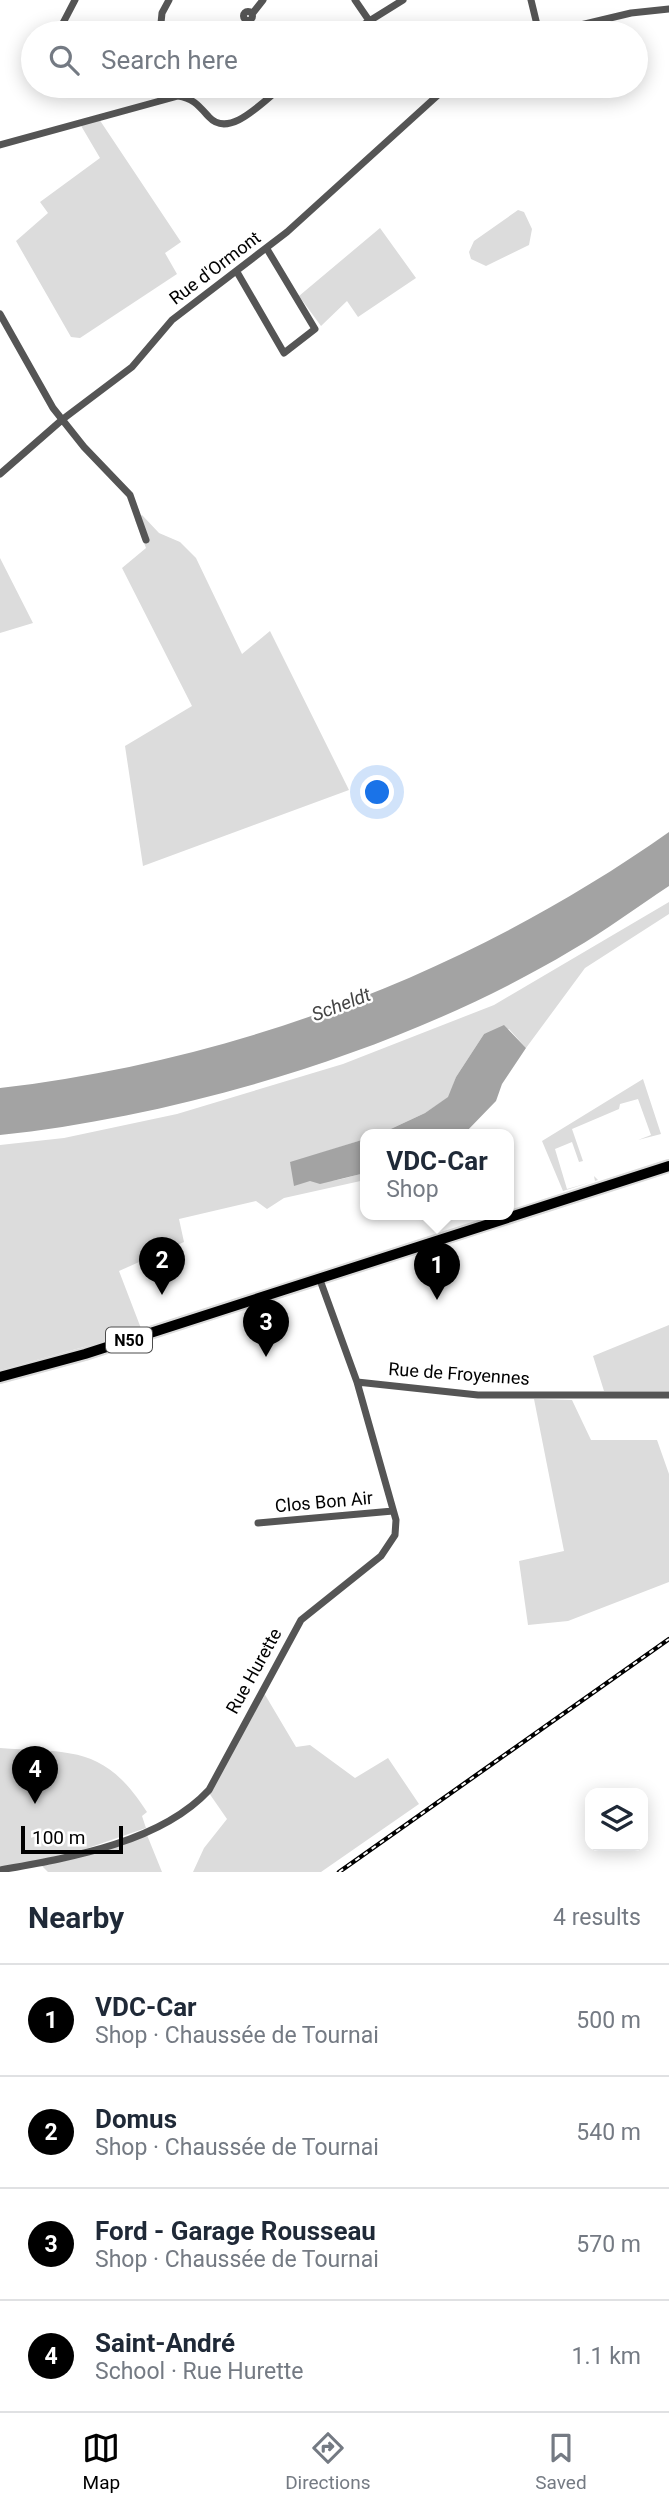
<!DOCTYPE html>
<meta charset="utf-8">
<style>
:root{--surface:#fff;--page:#f6f6f7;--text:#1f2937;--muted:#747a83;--line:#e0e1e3;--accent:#000}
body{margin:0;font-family:Roboto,sans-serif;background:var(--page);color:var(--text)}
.controls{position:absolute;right:21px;bottom:21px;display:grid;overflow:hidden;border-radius:14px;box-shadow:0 4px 18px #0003}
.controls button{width:63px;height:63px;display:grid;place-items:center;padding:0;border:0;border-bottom:2px solid var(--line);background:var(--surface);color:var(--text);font:35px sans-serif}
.scale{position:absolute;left:21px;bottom:18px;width:102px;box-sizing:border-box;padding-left:7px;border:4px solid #000;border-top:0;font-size:19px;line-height:24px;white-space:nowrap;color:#000;-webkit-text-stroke:5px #fff;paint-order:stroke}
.you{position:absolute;left:378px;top:793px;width:24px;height:24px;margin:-18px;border:5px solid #fff;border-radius:50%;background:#1a73e8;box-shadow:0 0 0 10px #1a73e833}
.badge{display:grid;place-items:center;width:46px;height:46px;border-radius:50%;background:var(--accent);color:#fff;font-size:23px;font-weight:700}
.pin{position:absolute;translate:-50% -58px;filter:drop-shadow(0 2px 4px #0008)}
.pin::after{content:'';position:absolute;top:37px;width:24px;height:21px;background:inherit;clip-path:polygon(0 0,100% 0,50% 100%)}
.popup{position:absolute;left:360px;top:1129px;width:154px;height:91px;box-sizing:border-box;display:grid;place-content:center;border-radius:14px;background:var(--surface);filter:drop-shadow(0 2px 5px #0005);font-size:23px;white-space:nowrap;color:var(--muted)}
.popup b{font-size:26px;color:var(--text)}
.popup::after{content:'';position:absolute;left:50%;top:100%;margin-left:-14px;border:14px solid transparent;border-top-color:var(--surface)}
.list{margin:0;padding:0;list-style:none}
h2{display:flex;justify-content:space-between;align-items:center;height:91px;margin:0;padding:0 28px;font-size:30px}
h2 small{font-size:23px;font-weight:400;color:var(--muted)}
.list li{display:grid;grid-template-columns:46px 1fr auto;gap:21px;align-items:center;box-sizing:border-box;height:112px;padding:0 28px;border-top:2px solid var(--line)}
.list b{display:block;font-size:26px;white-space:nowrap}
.list p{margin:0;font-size:23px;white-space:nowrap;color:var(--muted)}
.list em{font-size:23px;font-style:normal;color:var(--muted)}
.icon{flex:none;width:38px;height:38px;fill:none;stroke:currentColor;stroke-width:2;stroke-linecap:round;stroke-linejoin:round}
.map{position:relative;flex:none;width:669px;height:1872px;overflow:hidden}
.search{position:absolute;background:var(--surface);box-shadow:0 4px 18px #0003;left:21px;right:21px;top:21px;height:77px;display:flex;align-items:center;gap:18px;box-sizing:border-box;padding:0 24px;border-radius:38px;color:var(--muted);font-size:26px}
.sheet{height:539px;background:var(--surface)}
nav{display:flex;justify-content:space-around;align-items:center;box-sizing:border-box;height:98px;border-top:2px solid var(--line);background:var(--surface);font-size:19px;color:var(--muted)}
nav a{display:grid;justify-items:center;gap:4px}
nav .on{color:var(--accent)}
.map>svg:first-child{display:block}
.green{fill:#dcdcdc}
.water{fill:#a3a3a3}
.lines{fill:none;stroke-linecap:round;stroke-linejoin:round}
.primary-casing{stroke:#dbdbdb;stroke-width:14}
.street{stroke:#555;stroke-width:7}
.primary{stroke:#000;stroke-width:10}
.rail-casing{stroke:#000;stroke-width:4.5}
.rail{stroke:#fff;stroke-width:2;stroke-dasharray:5;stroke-linecap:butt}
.labels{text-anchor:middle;stroke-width:5;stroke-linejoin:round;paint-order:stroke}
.shield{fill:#fff;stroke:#4c4c4c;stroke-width:2}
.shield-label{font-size:16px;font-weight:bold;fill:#000}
.street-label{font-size:18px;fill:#000;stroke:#fff}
.water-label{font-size:19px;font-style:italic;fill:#444;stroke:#fff}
</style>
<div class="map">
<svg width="669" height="1872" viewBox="0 0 669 1872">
<rect width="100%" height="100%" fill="#fff"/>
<path class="green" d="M 99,119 L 181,242 L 165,253 L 177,274 L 80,338 L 71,337 L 16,241 L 48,213 L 40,202 L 100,158 L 80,124 Z
M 518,210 L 524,212 L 532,229 L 529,245 L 486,266 L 471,259 L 469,252 L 474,241 Z
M 380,228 L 416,278 L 358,317 L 347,301 L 321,326 L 299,296 Z
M 142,515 L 159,533 L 180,542 L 196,558 L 242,654 L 270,631 L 349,790 L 143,866 L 125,746 L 192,706 L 122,568 L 146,548 L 135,520 Z
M 0,558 L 33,623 L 0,633 Z
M 669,902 L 669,914 L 585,968 L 526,1048 L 509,1029 L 484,1034 L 456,1077 L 449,1097 L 425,1113 L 380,1134 L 365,1134 L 365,1139 L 290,1163 C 320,1189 328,1182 365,1173 L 365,1180 L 284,1198 L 267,1209 L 256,1201 L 179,1219 L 184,1242 L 119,1271 L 142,1331 L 0,1370 L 0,1145 L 64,1138 L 177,1114 L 343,1064 L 494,1005 Z
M 643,1079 L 661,1134 L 638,1140 L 651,1135 L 638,1099 L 620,1104 L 619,1109 L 572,1129 L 583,1161 L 579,1162 L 572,1142 L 555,1149 L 567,1189 L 595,1181 L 594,1176 L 598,1180 L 563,1191 L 542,1141 Z
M 669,1325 L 669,1391 L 604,1391 L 593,1356 Z
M 534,1399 L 572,1400 L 591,1440 L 657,1440 L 669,1474 L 669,1582 L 568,1621 L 528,1625 L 519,1561 L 564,1551 Z
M 264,1693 L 296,1747 L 310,1745 L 355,1778 L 388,1758 L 419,1804 L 321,1872 L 193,1872 L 204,1848 L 227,1819 L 209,1793 Z
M 0,1748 C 72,1753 104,1745 147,1812 L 142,1816 L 146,1828 L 65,1856 L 0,1868 Z
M 147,1835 L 162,1872 L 48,1872 L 42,1866 L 91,1854 Z"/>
<path class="water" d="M 669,832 L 669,886 C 637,907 605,931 572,950 C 409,1048 188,1115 0,1135 L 0,1088 C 240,1060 472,971 669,832 Z
M 504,1025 L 526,1048 L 502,1084 L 496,1101 L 464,1134 L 380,1134 L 425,1113 L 448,1097 L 456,1077 L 484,1034 Z
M 365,1139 L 365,1173 L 320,1184 L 310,1181 L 294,1186 L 290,1162 Z"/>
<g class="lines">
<g class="primary-casing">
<path id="primary" d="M 0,1377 L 85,1354 L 669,1166"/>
</g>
<path class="street" d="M 355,0 L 368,19
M 531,0 L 539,33
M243.5 16a4.5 4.5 0 1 1 9 0a4.5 4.5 0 1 1-9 0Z
M 252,14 L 263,0
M 63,23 L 63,31 L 67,33
M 52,33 L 63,23 L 75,0
M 160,33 L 162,13 L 169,0
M 350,33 L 403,0
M 547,33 L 631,13 L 669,9
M 167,86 L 169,97
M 0,145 L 178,96 C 193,98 199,106 209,117 C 230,140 265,99 283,86
M 237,272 L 284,353 L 315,329 L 267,249
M 0,314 L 53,408 L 84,447 L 130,495 L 146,540
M 0,474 L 63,419 L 132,367 L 172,320 L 287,232 L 448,86
M 320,1280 L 357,1382 L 478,1395 L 669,1395
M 258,1523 L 393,1511
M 0,1870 C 68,1858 160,1843 209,1790 L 301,1620 L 381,1556 L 395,1535 L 396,1520 L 357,1382"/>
<use href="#primary" class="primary"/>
<g class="rail-casing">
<path id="rail" d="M 339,1872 L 669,1639"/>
</g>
<use href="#rail" class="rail"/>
</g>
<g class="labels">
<rect class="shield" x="106" y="1327.5" width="46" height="25" rx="5"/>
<g class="shield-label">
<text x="129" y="1346">N50</text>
</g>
<g class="street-label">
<text transform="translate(215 268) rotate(-37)" y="6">Rue d'Ormont</text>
<text transform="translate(459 1374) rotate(4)" y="6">Rue de Froyennes</text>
<text transform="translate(324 1502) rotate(-5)" y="6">Clos Bon Air</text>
<text transform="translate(254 1671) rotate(-61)" y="6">Rue Hurette</text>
</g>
<g class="water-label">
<text transform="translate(341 1004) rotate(-21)" y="7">Scheldt</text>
</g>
</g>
</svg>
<div class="controls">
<button><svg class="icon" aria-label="layers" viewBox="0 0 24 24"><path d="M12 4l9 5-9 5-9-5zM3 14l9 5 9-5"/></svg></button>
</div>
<div class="scale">100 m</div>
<div class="you"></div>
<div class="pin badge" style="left:437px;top:1300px">1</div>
<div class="popup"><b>VDC-Car</b>Shop</div>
<div class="pin badge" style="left:162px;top:1295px">2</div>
<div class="pin badge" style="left:266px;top:1357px">3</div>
<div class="pin badge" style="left:35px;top:1804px">4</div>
<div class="search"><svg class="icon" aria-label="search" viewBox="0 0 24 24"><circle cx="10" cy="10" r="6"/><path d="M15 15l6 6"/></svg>Search here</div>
</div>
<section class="sheet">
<h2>Nearby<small>4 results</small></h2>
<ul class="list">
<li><span class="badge">1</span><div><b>VDC-Car</b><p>Shop · Chaussée de Tournai</p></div><em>500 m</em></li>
<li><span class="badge">2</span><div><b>Domus</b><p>Shop · Chaussée de Tournai</p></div><em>540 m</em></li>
<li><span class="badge">3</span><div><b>Ford - Garage Rousseau</b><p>Shop · Chaussée de Tournai</p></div><em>570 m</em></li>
<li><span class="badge">4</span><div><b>Saint-André</b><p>School · Rue Hurette</p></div><em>1.1 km</em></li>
</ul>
</section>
<nav>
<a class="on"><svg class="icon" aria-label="map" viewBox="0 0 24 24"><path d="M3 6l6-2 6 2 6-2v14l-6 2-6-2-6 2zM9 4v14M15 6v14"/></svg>Map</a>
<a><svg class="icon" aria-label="directions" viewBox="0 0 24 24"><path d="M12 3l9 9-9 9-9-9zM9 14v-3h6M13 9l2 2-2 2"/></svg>Directions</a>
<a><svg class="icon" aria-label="saved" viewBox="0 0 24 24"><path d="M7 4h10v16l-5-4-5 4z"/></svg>Saved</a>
</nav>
